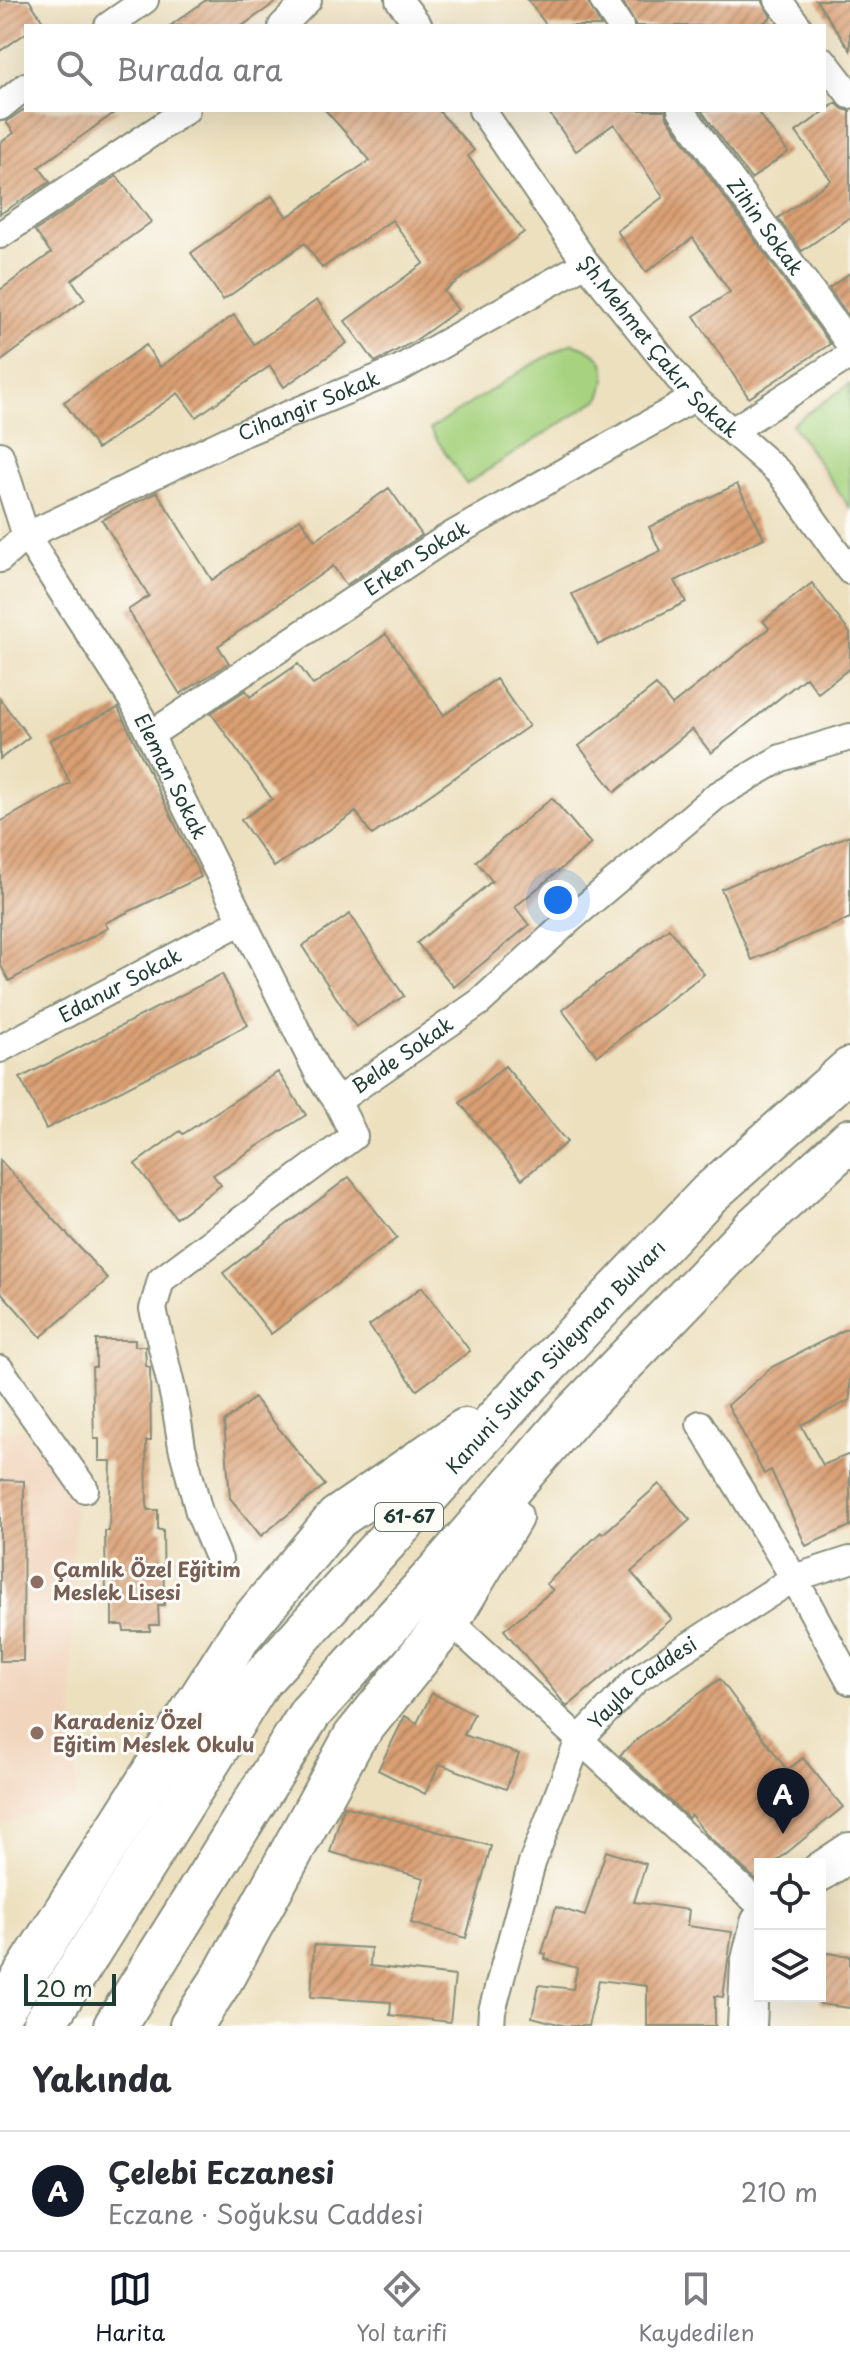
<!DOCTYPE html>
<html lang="tr">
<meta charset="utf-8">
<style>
:root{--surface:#fff;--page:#f2f2f3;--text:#2b2b33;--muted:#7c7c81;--line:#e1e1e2;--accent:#111827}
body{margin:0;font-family:"Playpen Sans",sans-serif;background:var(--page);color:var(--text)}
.controls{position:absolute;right:24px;bottom:24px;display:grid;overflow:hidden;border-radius:0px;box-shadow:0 8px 32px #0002}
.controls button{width:72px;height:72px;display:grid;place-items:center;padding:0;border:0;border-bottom:2px solid var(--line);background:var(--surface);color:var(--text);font:40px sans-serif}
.scale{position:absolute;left:24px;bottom:20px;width:92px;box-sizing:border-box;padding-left:8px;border:4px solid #1f3d34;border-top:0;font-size:22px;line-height:28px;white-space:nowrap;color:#1f3d34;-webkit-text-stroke:6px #fdfcf7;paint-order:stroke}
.you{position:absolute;left:558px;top:900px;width:28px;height:28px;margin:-20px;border:6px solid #fff;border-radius:50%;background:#1a73e8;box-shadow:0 0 0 12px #1a73e833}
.badge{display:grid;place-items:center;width:52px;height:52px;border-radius:50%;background:var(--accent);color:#fff;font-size:26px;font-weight:700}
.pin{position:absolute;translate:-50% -66px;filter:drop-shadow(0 2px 4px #0008)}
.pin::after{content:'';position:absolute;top:42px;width:28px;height:24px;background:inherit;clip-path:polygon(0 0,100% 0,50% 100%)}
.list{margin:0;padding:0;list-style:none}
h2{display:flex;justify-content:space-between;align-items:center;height:104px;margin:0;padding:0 32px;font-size:34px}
h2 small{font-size:26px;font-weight:400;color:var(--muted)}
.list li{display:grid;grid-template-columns:52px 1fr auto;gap:24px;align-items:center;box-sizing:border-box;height:120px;padding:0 32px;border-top:2px solid var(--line)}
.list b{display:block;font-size:30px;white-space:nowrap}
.list p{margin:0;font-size:26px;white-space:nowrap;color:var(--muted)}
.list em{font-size:26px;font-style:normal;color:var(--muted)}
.icon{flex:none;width:44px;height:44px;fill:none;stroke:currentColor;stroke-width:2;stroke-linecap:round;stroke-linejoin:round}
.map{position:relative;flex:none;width:850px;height:2026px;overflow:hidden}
.search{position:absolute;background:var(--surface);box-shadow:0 8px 32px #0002;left:24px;right:24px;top:24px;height:88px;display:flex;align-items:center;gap:20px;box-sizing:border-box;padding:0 28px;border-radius:0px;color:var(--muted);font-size:30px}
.sheet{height:224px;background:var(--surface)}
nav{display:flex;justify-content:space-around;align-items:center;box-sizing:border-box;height:112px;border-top:2px solid var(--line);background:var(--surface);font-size:22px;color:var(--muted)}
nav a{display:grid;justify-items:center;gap:4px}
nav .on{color:var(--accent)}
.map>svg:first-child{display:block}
.built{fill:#f1d5bd}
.green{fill:#a7d380;stroke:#63885a;stroke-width:2}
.building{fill:url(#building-hatch)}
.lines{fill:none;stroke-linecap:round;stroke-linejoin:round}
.street-casing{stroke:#868e7a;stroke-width:30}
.secondary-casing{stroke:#868e7a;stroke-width:42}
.primary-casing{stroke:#868e7a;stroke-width:46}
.street{stroke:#fff;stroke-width:26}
.secondary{stroke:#fff;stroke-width:38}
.primary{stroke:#fff;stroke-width:42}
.education-dot{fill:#8d6e63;stroke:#fdfcf7;stroke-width:3}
.labels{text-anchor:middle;stroke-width:6;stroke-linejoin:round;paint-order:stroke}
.shield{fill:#fdfcf7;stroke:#62766e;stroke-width:2}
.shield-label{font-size:18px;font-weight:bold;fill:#1f3d34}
.street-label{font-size:20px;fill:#1f3d34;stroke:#fdfcf7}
.education-label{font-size:20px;font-weight:bold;fill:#785e54;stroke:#fdfcf7;text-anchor:start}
</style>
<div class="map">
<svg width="850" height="2026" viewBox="0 0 850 2026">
<defs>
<pattern id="building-hatch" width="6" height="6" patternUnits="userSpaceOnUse" patternTransform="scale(2)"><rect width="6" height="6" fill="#da9f73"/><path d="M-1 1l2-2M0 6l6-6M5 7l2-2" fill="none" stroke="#b0835f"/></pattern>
</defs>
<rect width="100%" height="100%" fill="#fdfcf7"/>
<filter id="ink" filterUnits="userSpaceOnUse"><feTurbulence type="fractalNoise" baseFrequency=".0125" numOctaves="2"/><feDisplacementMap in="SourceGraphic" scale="16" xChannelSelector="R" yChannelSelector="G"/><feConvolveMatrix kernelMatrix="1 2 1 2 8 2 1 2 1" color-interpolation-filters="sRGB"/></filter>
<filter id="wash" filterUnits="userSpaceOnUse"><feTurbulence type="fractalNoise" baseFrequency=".006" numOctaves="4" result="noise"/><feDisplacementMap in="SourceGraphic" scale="32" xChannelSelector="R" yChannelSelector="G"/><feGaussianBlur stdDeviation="1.8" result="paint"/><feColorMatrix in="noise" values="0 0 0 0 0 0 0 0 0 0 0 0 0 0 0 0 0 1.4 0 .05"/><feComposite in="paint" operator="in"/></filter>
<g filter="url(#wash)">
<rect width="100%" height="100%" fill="#ede0bf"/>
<path class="built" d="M 850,381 L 850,519 L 786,423 Z
M 26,1429 L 75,1508 L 72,1657 L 76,1798 L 0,1825 L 0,1432 Z"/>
<path class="green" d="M 572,343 C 605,353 612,366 600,398 L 466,484 L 430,429 L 529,366 Z
M 850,384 L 850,508 L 792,424 Z"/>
<g id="blocks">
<path class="building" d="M 0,0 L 29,0 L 43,21 L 36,26 L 26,26 L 26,33 L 0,51 Z
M 206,0 L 279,0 L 242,26 L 170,26 Z
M 528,0 L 587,0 L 601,26 L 547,26 Z
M 622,0 L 762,0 L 771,17 L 759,26 L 636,26 Z
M 816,0 L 850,0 L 850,50 Z
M 836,103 L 843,109 L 850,111 L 850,217 L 802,251 L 778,218 L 831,180 L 796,132 Z
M 23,110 L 118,110 L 39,167 L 50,182 L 0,214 L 0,143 L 14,133 L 6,122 Z
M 325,110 L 438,110 L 474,150 L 468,156 L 524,232 L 444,291 L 458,310 L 413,342 L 375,362 L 345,321 L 424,263 L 392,220 L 322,268 L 305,243 L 223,300 L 191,253 L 272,196 L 287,217 L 370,160 Z
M 547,110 L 665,110 L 668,119 L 830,344 L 749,398 L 694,316 L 730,292 L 693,238 L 646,272 L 617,231 L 663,197 L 614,124 L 576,151 Z
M 701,110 L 756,110 L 788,152 L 751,179 Z
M 117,176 L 151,222 L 72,280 L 85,299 L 0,362 L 0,290 L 51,253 L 35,231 Z
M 850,273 L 850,318 L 829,288 Z
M 317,300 L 347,343 L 284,387 L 270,366 L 196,417 L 178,393 L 97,449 L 64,402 L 146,345 L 160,367 L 234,315 L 254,344 Z
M 737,484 L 764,538 L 675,581 L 686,602 L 598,645 L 572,594 L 660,551 L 649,527 Z
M 389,488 L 422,535 L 346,585 L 333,566 L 218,646 L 229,663 L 180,694 L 128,610 L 149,596 L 102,520 L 157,492 L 212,580 L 300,519 L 315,540 Z
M 812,583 L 850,633 L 850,668 L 818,693 L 806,677 L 711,753 L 692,729 L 615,792 L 579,746 L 656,685 L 672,705 L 769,628 L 763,621 Z
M 386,634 L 444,715 L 496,679 L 529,726 L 372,835 L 356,812 L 274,867 L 241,820 L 272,799 L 211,713 L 246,690 L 250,697 L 298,664 L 313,685 Z
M 0,699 L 29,737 L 0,759 Z
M 118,708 L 201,877 L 105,923 L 108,928 L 9,981 L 0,964 L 0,822 L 70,783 L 50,740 Z
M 552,798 L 591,844 L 515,907 L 529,925 L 454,987 L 417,943 L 492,881 L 476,861 Z
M 850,835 L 850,918 L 752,960 L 721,889 Z
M 350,914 L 404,996 L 356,1027 L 302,946 Z
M 669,928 L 704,974 L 597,1056 L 562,1010 Z
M 222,974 L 248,1025 L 46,1129 L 20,1078 Z
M 505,1066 L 567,1142 L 522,1179 L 460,1103 Z
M 278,1072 L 306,1115 L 213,1175 L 221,1185 L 176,1218 L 135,1164 L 180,1131 L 183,1134 Z
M 0,1160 L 108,1279 L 41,1337 L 0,1291 Z
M 349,1177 L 397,1238 L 271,1334 L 223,1273 Z
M 422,1287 L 470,1351 L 417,1390 L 369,1326 Z
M 850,1327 L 850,1400 L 801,1425 L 823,1465 L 850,1454 L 850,1526 L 806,1546 L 771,1470 L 764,1474 L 728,1405 L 772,1367 Z
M 96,1340 L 135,1340 L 135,1346 L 145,1346 L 146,1366 L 150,1367 L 151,1441 L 146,1441 L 147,1504 L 148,1510 L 158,1510 L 158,1530 L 163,1530 L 164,1605 L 158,1605 L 159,1625 L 150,1625 L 150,1631 L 124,1631 L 123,1625 L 112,1625 L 112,1603 L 106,1603 L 105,1531 L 109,1531 L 111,1461 L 99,1461 L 99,1439 L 94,1439 L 92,1367 L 96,1367 Z
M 254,1398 L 325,1485 L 261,1536 L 230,1498 L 224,1422 Z
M 0,1480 L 24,1481 L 23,1661 L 0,1661 Z
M 659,1484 L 690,1520 L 631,1572 L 672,1619 L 567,1707 L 504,1630 L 553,1590 L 546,1584 L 601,1532 L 603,1534 Z
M 720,1679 L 787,1770 L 803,1758 L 843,1807 L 773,1864 L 760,1864 L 760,1874 L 755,1879 L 706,1834 L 691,1815 L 688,1818 L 620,1755 L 645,1733 Z
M 432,1693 L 474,1714 L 464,1735 L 519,1754 L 506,1789 L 440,1764 L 425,1794 L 378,1770 L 405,1716 L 417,1723 Z
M 344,1806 L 491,1846 L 466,1938 L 411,1923 L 424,1878 L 330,1852 Z
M 606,1851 L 646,1864 L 634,1902 L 689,1910 L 687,1926 L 732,1932 L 723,1997 L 715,1996 L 715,2026 L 647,2026 L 647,1986 L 599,1980 L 588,2026 L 566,2026 L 532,2017 L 539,1985 L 573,1989 L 577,1968 L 545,1959 L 546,1954 L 542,1953 L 556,1907 L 585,1916 Z
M 314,1945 L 371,1948 L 370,1966 L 455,1976 L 450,2022 L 390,2015 L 391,2002 L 311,1997 Z
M 820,1952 L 850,1956 L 850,2008 L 820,2004 Z"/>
</g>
</g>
<g filter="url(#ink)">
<use href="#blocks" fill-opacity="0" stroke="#868e7a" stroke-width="2"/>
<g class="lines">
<g class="street-casing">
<g id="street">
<path d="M 399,0 L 419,26"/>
<path d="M 603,0 L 620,26"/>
<path d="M 778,0 L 798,26"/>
<path d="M 108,26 L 145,0"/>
<path d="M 282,26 L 308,0"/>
<path d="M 824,61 L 850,95"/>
<path d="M 0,107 L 26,86"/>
<path id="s1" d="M 482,110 L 586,263 L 694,398 L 781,474 L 850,571"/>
<path id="s2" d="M 681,110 L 850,345"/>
<path d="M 0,235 L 186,110"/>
<path d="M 732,431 L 850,355"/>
<path id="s3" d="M 0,455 L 26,536 L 134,703 L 320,1077 L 337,1101 L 354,1136 L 161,1280 L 153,1309 L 174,1398 L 182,1447 L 199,1512 L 219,1560"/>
<path id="s4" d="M 0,559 L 26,536 L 239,435 L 399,369 L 586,263"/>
<path id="s5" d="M 150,735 L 443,540 L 694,398"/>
<path id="s6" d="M 0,1049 L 242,921"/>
<path id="s7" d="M 337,1101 L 480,1002 L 573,917 L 716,796 L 781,758 L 850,737"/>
<path d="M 0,1369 L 85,1489"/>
<path d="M 700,1424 L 794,1578 L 850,1681"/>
<path d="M 449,1620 L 760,1905"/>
<path id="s8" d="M 491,2026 L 492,2011 L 532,1863 L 579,1740 L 636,1680 L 794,1578 L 850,1560"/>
</g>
</g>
<g class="secondary-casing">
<path id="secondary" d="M 820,1872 L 850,1852
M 747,2026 L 750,1964 L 760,1923"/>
</g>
<g class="primary-casing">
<g id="primary">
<path d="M 0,2014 L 241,1634 L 337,1518 L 465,1430"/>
<path id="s9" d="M 43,2026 L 259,1682 L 525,1388 L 709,1194 L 850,1069"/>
<path d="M 115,2026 L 310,1713 L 435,1575 L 574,1414 L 755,1227 L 850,1140"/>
<path d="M 191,2026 L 222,1979 L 354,1738 L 449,1620 L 511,1517"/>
</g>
</g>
<use href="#street" class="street"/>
<use href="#secondary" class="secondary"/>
<use href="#primary" class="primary"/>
</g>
</g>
<g class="education-dot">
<circle cx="37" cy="1582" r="8"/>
<circle cx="37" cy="1733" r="8"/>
</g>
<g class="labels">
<rect class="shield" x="375" y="1503" width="68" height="28" rx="6"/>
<g class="shield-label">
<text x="409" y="1523">61-67</text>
</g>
<g class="street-label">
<text dy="7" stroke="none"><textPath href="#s2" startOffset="144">Zihin Sokak</textPath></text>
<text dy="7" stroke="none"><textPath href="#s1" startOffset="296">Şh.Mehmet Çakır Sokak</textPath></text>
<text dy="7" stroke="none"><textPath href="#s4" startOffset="346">Cihangir Sokak</textPath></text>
<text dy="7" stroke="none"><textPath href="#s5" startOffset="320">Erken Sokak</textPath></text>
<text dy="7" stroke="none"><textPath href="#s3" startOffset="366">Eleman Sokak</textPath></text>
<text dy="7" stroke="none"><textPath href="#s6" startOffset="136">Edanur Sokak</textPath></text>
<text dy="7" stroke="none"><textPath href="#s7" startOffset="80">Belde Sokak</textPath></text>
<text dy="7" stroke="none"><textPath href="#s9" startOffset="846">Kanuni Sultan Süleyman Bulvarı</textPath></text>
<text dy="7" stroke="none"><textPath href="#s8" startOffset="386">Yayla Caddesi</textPath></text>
</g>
<g class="education-label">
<text x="53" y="1577">Çamlık Özel Eğitim<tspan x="53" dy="23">Meslek Lisesi</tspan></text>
<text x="53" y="1729">Karadeniz Özel<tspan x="53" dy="23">Eğitim Meslek Okulu</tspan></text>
</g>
</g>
</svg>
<div class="controls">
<button><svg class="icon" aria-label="locate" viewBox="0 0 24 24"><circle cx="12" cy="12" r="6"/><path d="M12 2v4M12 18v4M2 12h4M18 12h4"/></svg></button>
<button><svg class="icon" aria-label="layers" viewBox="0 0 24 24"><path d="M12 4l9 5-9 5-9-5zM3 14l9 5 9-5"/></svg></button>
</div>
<div class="scale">20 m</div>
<div class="you"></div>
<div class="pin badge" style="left:783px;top:1834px">A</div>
<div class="search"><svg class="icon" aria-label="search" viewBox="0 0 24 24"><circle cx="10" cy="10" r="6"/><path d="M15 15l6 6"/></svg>Burada ara</div>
</div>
<section class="sheet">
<h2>Yakında<small></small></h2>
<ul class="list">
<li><span class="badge">A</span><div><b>Çelebi Eczanesi</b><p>Eczane · Soğuksu Caddesi</p></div><em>210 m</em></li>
</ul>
</section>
<nav>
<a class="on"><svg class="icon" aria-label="map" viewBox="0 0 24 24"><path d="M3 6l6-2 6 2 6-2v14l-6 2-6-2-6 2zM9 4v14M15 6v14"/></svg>Harita</a>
<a><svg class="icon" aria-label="directions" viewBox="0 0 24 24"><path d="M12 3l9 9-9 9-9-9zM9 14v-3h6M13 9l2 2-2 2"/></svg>Yol tarifi</a>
<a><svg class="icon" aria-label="saved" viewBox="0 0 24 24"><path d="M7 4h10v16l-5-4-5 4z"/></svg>Kaydedilen</a>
</nav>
